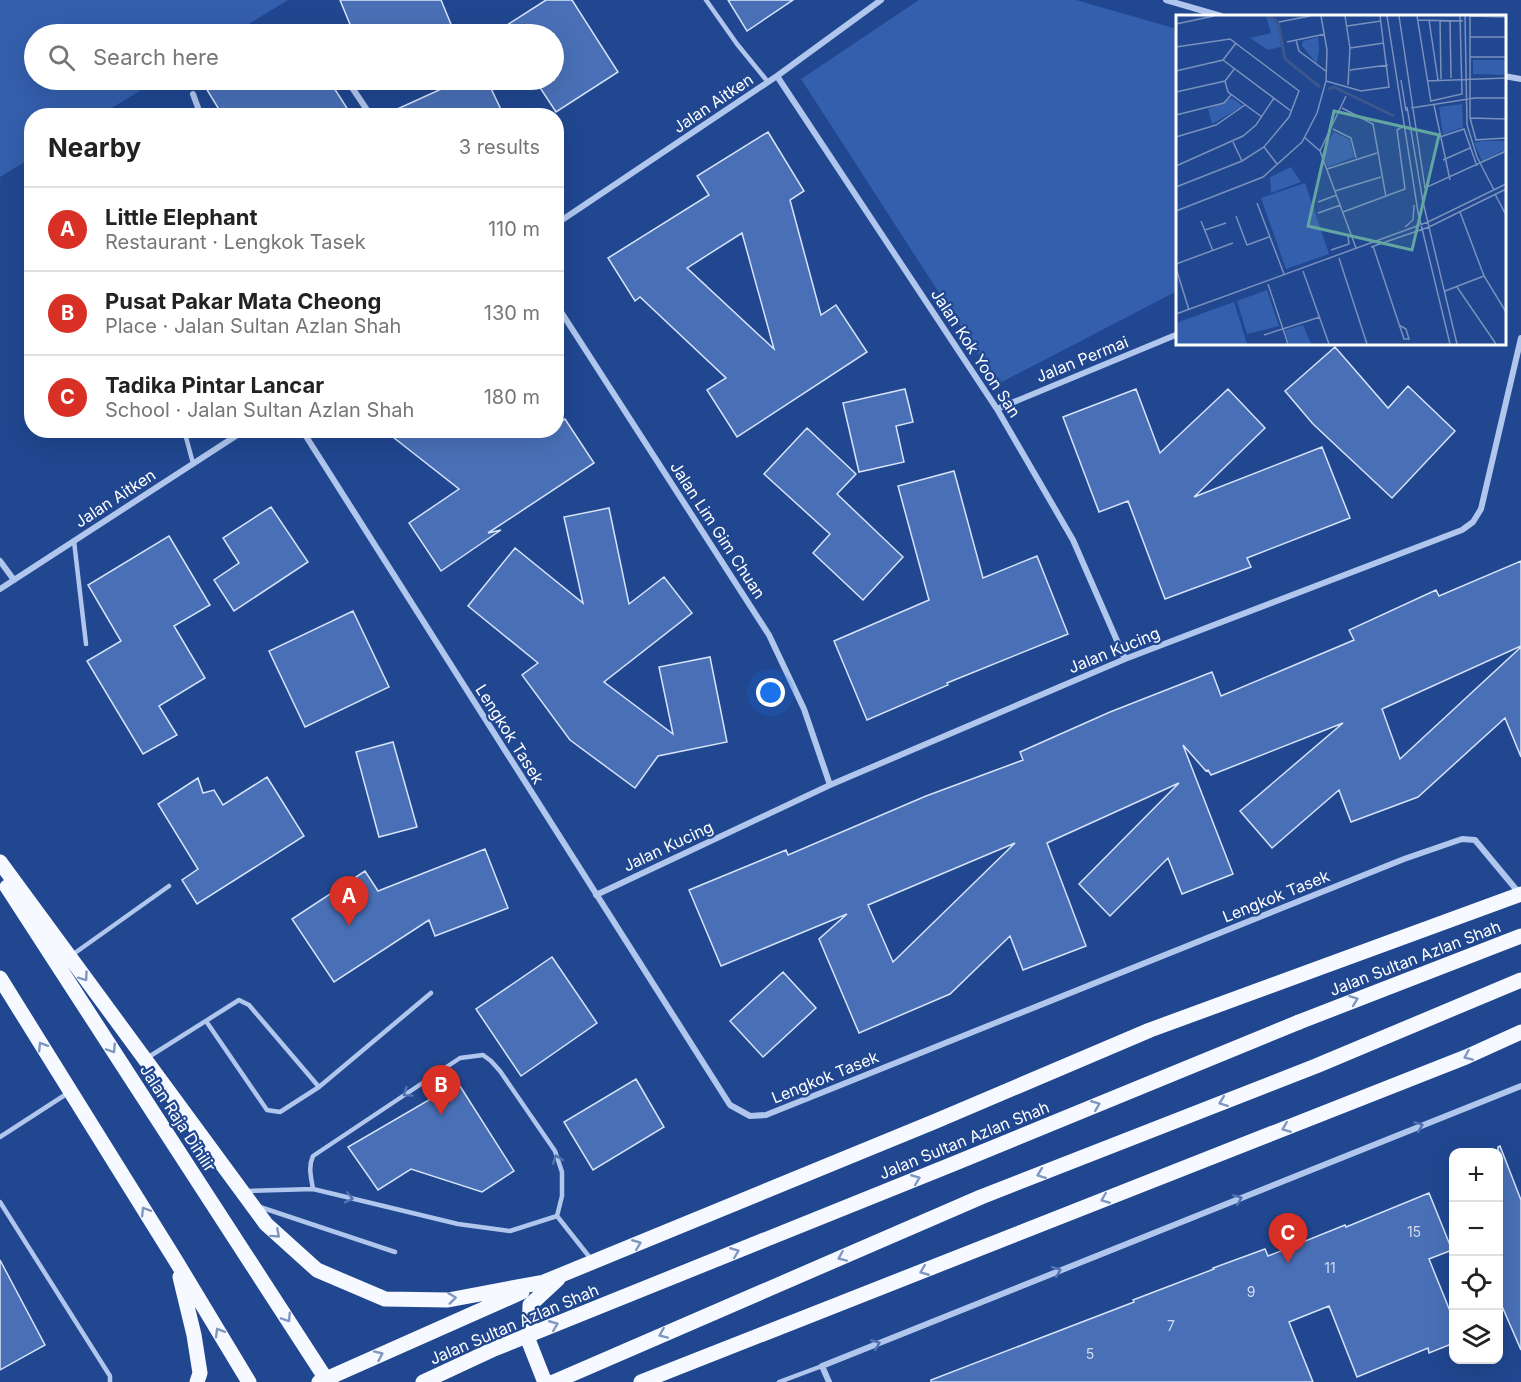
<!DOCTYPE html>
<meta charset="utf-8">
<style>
:root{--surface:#fff;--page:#f6f6f6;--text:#222;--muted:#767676;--line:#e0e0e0;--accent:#d93025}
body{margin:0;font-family:Inter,sans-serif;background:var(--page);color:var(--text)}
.controls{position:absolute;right:18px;bottom:18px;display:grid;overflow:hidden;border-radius:12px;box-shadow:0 6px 24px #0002}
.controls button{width:54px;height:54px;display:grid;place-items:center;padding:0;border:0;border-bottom:2px solid var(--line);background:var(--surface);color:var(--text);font:30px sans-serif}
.you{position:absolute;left:771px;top:693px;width:21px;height:21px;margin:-15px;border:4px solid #fff;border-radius:50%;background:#1a73e8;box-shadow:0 0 0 9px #1a73e833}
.badge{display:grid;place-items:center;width:39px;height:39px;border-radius:50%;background:var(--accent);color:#fff;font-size:20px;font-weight:700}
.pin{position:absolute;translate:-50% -50px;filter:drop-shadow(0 2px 3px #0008)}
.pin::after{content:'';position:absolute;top:32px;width:21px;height:18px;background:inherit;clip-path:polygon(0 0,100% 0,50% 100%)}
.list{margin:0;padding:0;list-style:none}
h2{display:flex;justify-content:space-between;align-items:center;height:78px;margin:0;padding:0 24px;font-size:26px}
h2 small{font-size:20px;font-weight:400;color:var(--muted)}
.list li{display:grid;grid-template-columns:39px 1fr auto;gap:18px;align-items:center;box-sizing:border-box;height:84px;padding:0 24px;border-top:2px solid var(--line)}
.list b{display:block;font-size:22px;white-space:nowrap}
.list p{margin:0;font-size:20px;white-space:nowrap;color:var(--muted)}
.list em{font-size:20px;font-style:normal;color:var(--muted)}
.icon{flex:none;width:33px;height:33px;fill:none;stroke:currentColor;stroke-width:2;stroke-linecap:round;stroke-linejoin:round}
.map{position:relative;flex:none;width:1521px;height:1382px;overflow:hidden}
.search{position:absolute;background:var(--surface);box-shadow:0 6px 24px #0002;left:24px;top:24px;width:540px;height:66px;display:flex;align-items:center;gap:15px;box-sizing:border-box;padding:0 21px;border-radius:33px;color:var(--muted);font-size:22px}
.panel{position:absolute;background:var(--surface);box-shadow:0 6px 24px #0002;left:24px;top:108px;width:540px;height:330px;border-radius:24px}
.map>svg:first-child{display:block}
.green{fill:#345fad}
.building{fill:#4970b7;stroke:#d6e3f9;stroke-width:1.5;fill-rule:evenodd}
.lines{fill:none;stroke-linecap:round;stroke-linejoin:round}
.lane{stroke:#b0c6ed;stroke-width:4.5}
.street{stroke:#b0c6ed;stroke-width:6}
.primary{stroke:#f6f9ff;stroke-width:15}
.primary-bridge{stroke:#f6f9ff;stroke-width:15}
.oneway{stroke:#8097c2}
.oneway2{stroke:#5273b1}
.labels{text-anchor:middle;stroke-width:4.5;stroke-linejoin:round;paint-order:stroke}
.number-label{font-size:14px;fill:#d2dbed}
.street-label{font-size:16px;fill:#fff;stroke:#204790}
.inset-river{fill:none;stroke:#3b578c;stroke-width:3}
.inset-road{fill:none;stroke:#7991bc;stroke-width:1.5}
.view{fill:#63a6a1;fill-opacity:0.15;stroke:#63a6a1;stroke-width:3}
.inset-edge{fill:none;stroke:#fff;stroke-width:3}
</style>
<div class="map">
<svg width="1521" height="1382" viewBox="0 0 1521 1382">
<rect width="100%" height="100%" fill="#204790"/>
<path class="green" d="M 0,0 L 288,0 L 232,34 L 34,34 L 34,80 L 158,80 L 100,115 L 32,116 L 31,158 L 0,177 Z
M 919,0 L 1076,0 L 1177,29 L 1177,291 L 998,384 L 801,79 Z"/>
<path class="building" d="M 340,0 L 441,0 L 455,34 L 354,34 Z
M 546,0 L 572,0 L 618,72 L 556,112 L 535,80 L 554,80 L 554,34 L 493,34 Z
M 728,0 L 793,0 L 747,31 Z
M 201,80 L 329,80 L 352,116 L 223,116 Z
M 461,80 L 487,80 L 504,116 L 382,116 Z
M 768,132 L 804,191 L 790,200 L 821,315 L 836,305 L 867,352 L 737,437 L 707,390 L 726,378 L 640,297 L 635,301 L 608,258 L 709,195 L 697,176 ZM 742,233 L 774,349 L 687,268 Z
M 1335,347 L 1388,408 L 1408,386 L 1455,431 L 1392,498 L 1313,424 L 1285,391 Z
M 905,389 L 913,422 L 896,426 L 904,462 L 859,472 L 843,403 Z
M 1136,389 L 1160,453 L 1228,389 L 1265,428 L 1194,497 L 1322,447 L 1350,518 L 1247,558 L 1251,567 L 1165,599 L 1128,501 L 1099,512 L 1063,417 Z
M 565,419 L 594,463 L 488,533 L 501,530 L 441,571 L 409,523 L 459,489 L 384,430 L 556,430 L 556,425 Z
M 807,428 L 856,474 L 837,494 L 903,557 L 863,600 L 813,553 L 830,534 L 764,474 Z
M 954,471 L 983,578 L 1037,556 L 1068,634 L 947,683 L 948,685 L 867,720 L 834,641 L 929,600 L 898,486 Z
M 271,507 L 308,562 L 234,611 L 214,580 L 239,563 L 223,538 Z
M 609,508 L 629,604 L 664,577 L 692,613 L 604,682 L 673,734 L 659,667 L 710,657 L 727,742 L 658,756 L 635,788 L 570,740 L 522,675 L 538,663 L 468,606 L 515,548 L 583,603 L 564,517 Z
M 169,536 L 210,605 L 174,626 L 205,678 L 159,706 L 177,735 L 143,754 L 87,661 L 121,641 L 88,585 Z
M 1521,561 L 1521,646 L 1382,709 L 1400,759 L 1521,647 L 1521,757 L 1505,718 L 1418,797 L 1351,822 L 1339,790 L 1272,848 L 1240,811 L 1343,723 L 1211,775 L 1208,770 L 1206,771 L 1183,745 L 1233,874 L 1182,894 L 1168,858 L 1110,916 L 1079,884 L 1179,783 L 1047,843 L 1086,946 L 1023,970 L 1010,936 L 950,994 L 859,1033 L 819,939 L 847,914 L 721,966 L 689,890 L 786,850 L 788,855 L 926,796 L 1023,760 L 1020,752 L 1110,712 L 1212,672 L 1221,696 L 1354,640 L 1349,630 L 1436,590 L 1439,596 ZM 1015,843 L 893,962 L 868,905 Z
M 353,611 L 389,687 L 305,727 L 269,651 Z
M 393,742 L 417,827 L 379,837 L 356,752 Z
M 267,777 L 304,836 L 197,904 L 182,880 L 198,869 L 158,804 L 198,778 L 203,793 L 214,790 L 223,805 Z
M 485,849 L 508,908 L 435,936 L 429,920 L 334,982 L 292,919 L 365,871 L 378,891 Z
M 552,957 L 597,1023 L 521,1076 L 476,1009 Z
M 783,972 L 816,1008 L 763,1057 L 730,1021 Z
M 636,1079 L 664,1127 L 593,1170 L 564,1122 Z
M 458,1083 L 514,1171 L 482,1192 L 411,1169 L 378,1190 L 348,1147 Z
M 1500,1146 L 1521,1200 L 1521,1350 L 1498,1297 L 1498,1147 Z
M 1429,1193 L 1452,1250 L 1429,1259 L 1454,1321 L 1454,1343 L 1429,1353 L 1428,1348 L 1357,1377 L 1329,1306 L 1289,1322 L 1313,1382 L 931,1382 L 931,1380 L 1134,1302 L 1133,1300 L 1214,1269 L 1213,1268 L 1265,1249 L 1268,1256 L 1345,1225 L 1346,1227 Z
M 0,1260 L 45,1345 L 0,1370 Z"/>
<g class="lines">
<path class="lane" d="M 706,0 L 737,44 L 768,82
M 184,430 L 193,463
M 74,541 L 86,644
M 72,955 L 169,886
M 206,1021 L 267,1110 L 280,1112 L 319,1087
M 147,1058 L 239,1000 L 249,1005 L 319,1087 L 431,993
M 0,1137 L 68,1093
M 313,1189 C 311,1177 308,1167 313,1156 L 460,1058 L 483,1055 L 491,1061 L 500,1071 L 555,1151 L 562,1172 L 562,1196 L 557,1216
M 247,1191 L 313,1189 L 458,1224 L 510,1231 L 557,1216
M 0,1202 L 110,1376 L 110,1382
M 260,1207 L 395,1252
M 557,1216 L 591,1259
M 779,1382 L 822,1366"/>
<path class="street" d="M 1166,0 L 1221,16
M 777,76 L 997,409 L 1073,540 L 1125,659
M 1504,76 L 1521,79
M 347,80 L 371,116
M 193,94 L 201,116
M 556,224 L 777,76 L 881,0
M 556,304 L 769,635 L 804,709 L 830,785
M 997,409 L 1178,334
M 302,430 L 730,1105 L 750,1116 L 766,1115 L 1404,859 L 1462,839 L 1475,840 L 1520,894
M 0,561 L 14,580
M 0,589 L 245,430
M 596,895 L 830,785 L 1125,659 L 1462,530 L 1473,522 L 1481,509 L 1521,338
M 829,1382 L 822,1366 L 1521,1086"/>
<path class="primary" d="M 0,862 L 266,1224 L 317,1270 L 385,1299 L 448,1300 L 544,1282 L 936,1121 L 1150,1030 L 1521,894
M 7,887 L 328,1382
M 0,978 L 176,1261 L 249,1382
M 1299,1022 L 1521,936
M 180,1277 L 194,1335 L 200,1373 L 197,1382
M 319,1382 L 522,1292
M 548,1382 L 544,1380 L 529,1342 L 530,1305 L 558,1279
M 554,1382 L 981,1197 L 1316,1066 L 1521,980
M 641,1382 L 1466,1057 L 1521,1032"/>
<path class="primary-bridge" d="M 423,1382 L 494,1349 L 953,1164 L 1299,1022"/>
</g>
<defs><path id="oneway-chevron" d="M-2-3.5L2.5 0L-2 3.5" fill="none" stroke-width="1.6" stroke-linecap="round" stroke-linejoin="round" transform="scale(1.5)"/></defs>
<g class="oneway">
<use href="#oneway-chevron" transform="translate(84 977) rotate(54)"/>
<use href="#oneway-chevron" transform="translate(1354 1000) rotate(-21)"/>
<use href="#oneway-chevron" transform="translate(42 1046) rotate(-122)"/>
<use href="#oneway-chevron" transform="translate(112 1049) rotate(57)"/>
<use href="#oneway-chevron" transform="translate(1468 1056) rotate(157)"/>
<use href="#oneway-chevron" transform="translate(1223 1102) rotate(159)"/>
<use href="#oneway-chevron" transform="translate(1096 1105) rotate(-22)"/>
<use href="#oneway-chevron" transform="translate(1286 1128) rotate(158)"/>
<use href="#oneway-chevron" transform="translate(1041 1174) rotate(159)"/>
<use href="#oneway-chevron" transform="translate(916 1179) rotate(-22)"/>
<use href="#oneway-chevron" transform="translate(1105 1199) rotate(158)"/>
<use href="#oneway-chevron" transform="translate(145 1211) rotate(-122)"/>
<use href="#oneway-chevron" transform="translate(276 1234) rotate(42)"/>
<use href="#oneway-chevron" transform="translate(637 1244) rotate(-22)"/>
<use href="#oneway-chevron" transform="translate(735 1252) rotate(-22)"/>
<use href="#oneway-chevron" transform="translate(842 1257) rotate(157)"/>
<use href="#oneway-chevron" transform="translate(924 1271) rotate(158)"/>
<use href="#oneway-chevron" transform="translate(452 1298) rotate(-7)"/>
<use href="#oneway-chevron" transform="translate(287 1318) rotate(57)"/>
<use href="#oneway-chevron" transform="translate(554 1325) rotate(-22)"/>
<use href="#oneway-chevron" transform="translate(219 1332) rotate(-121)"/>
<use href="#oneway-chevron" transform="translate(663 1334) rotate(157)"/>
<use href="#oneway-chevron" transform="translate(379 1355) rotate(-24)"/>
</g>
<g class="oneway2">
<use href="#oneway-chevron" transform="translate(407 1093) rotate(146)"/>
<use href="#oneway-chevron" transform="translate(1419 1126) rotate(-22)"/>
<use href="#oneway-chevron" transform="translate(557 1159) rotate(-110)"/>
<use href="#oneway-chevron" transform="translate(349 1198) rotate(13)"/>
<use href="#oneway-chevron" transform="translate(1238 1199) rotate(-22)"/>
<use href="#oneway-chevron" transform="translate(1057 1271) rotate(-22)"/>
<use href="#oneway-chevron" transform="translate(876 1344) rotate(-22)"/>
</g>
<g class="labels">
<g class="number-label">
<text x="1414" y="1237">15</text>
<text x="1330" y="1273">11</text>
<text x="1251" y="1297">9</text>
<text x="1171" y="1331">7</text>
<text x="1090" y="1359">5</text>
</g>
<g class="street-label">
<text transform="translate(713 103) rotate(-34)" y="6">Jalan Aitken</text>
<text transform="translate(976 353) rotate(57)" y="6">Jalan Kok Yoon San</text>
<text transform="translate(1082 359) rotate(-22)" y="6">Jalan Permai</text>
<text transform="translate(115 498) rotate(-33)" y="6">Jalan Aitken</text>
<text transform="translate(718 530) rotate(57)" y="6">Jalan Lim Gim Chuan</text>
<text transform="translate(1114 650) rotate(-22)" y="6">Jalan Kucing</text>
<text transform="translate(510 734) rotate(58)" y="6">Lengkok Tasek</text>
<text transform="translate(668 846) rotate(-25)" y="6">Jalan Kucing</text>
<text transform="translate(1276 896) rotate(-22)" y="6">Lengkok Tasek</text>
<text transform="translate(1415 958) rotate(-21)" y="6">Jalan Sultan Azlan Shah</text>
<text transform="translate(825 1077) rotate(-22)" y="6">Lengkok Tasek</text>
<text transform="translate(178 1118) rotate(57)" y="6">Jalan Raja Dihilir</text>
<text transform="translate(964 1140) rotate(-22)" y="6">Jalan Sultan Azlan Shah</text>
<text transform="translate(514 1324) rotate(-23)" y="6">Jalan Sultan Azlan Shah</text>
</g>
</g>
<g transform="translate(1176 15)">
<rect width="330" height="330" fill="#204790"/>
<path d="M 90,1 L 102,8 L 108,31 L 92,35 L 74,23 L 95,18 ZM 142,22 L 143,34 L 141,49 L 126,31 L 127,26 ZM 297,45 L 330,45 L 330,60 L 297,59 ZM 56,83 L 67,91 L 36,109 L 32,94 ZM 286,89 L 287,112 L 267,120 L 263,92 ZM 158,117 L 174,125 L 178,142 L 152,152 L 146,138 ZM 306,126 L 330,126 L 330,134 L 306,146 L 298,128 ZM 115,152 L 125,167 L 95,178 L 94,162 ZM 129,168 L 153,239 L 110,254 L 85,183 ZM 91,275 L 103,311 L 71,319 L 61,286 ZM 58,287 L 71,329 L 0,329 L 0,308 ZM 127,310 L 135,329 L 113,329 L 109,315 Z" fill="#345fad"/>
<path class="inset-river" d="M 93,1 L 102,7 L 109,44 L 144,72M 152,74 L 158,72 L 218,101"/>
<path class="inset-road" d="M 169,1 L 174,33 L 172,70M 211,1 L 242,197 L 274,329M 223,1 L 249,173 L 330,136M 241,1 L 255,87M 289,1 L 291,110 L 301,142 L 318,175M 294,1 L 294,103 L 300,125M 294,1 L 330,2M 242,5 L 287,6M 253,5 L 262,65M 264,5 L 265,64M 274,5 L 275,63M 103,7 L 134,1M 0,9 L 38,1M 171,11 L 205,6M 294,22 L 330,22M 120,25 L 123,36 L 151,57M 111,27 L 149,19M 0,32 L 54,24 L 123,76 L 113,102 L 88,132 L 66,146 L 0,172M 174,33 L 208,28M 294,42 L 330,42M 47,45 L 115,96M 174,55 L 212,50M 0,56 L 47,45 L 60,28M 225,65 L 230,96M 49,66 L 52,77 L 86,102M 150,66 L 185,76 L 213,72 L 204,1M 251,66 L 330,63M 0,77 L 49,66 L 59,53M 255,86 L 286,79 L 284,1M 258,90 L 274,165M 231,92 L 247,187 L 281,329M 166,93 L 197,109 L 210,182M 235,93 L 299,83 L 330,83M 0,100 L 48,88 L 55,80M 294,103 L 330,104M 157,114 L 175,123 L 180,143M 0,122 L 40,110 L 69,90M 128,122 L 144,136 L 180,233M 264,122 L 288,114 L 301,151M 299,125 L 330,123M 57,127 L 66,146M 88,132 L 101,149M 144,136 L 170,81M 267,145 L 294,133M 0,151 L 67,121 L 80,110 L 98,83M 151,154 L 201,138M 159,176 L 205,162M 319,179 L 330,200M 142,187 L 161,180M 81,188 L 108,259M 0,196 L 87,162 L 126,127 L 141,98 L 150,66 L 151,35 L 145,1M 167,197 L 229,174 L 221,115 L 226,112M 284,197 L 308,261 L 330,297M 142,198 L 165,190M 60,201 L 71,230 L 93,222M 25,206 L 37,236M 229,212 L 237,205 L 238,190M 29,215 L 50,208M 197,231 L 228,324 L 233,324 L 230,314 L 223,310M 195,232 L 253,212 L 330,174M 155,235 L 173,229 L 172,222 L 176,220M 163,243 L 191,329M 0,249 L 57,228M 0,253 L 13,295M 127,256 L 153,329M 92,269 L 112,329M 281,272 L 320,329M 269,276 L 308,261M 0,299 L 252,207 L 330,169M 88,320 L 144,302"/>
<path class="view" d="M 158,96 L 263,120 L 236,235 L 132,211 Z"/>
<rect width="330" height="330" class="inset-edge"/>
</g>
</svg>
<div class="controls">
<button>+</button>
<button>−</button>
<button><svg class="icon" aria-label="locate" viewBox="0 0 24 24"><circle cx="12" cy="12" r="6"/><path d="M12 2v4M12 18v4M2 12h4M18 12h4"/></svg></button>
<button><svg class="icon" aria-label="layers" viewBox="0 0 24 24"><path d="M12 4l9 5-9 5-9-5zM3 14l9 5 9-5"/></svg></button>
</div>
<div class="you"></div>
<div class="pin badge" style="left:349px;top:926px">A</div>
<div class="pin badge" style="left:441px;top:1115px">B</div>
<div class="pin badge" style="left:1288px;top:1263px">C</div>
<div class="search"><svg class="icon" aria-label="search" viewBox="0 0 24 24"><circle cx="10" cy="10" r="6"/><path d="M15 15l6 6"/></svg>Search here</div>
<section class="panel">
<h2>Nearby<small>3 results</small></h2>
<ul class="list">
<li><span class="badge">A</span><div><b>Little Elephant</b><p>Restaurant · Lengkok Tasek</p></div><em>110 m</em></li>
<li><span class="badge">B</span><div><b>Pusat Pakar Mata Cheong</b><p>Place · Jalan Sultan Azlan Shah</p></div><em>130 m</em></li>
<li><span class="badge">C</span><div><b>Tadika Pintar Lancar</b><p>School · Jalan Sultan Azlan Shah</p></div><em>180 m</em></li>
</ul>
</section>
</div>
